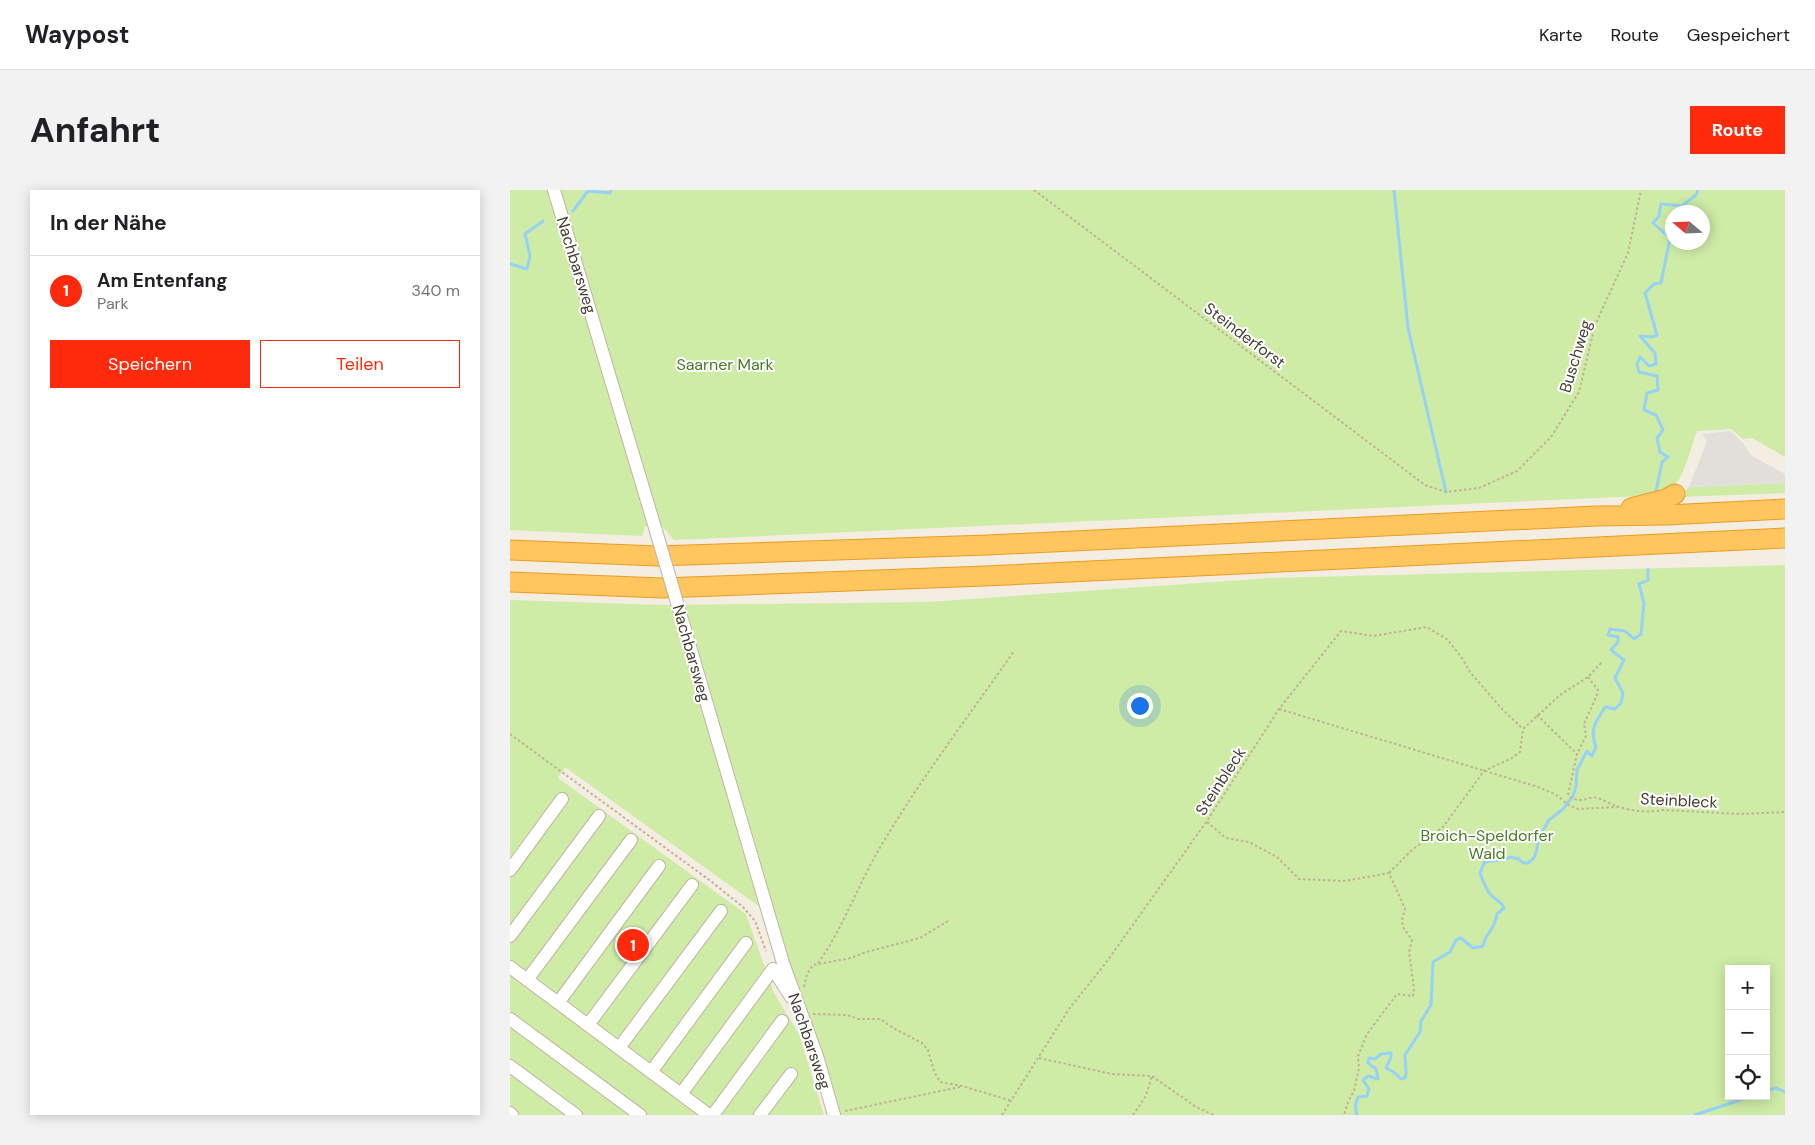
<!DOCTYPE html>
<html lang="de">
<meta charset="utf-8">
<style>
:root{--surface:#fff;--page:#f2f2f2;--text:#202124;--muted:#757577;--line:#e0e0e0;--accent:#ff2a0c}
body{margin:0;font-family:"DM Sans",sans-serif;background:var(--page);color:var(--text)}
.controls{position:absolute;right:15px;bottom:15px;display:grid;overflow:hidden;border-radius:0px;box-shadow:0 2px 12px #0003}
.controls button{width:45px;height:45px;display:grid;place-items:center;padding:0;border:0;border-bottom:1px solid var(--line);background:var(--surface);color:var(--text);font:25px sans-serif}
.compass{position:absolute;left:1155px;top:15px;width:45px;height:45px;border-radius:50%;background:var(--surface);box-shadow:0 2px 12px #0003;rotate:289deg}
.you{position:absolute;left:629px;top:515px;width:18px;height:18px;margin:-12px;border:4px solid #fff;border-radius:50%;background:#1a73e8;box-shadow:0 0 0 8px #1a73e833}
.badge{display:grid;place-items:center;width:32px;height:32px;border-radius:50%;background:var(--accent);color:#fff;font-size:16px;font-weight:700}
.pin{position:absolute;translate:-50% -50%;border:2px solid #fff;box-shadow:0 1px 5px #0006}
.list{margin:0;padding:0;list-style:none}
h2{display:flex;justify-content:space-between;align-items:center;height:65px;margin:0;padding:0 20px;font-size:21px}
h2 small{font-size:16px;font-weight:400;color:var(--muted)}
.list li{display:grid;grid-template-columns:32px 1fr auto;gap:15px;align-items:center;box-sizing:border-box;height:70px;padding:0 20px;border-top:1px solid var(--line)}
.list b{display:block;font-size:19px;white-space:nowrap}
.list p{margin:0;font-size:16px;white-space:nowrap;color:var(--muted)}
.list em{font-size:16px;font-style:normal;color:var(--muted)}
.actions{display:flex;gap:10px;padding:15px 20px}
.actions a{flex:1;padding:11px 0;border:1px solid var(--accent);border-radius:0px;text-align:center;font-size:18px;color:var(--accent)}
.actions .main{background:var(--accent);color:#fff}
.icon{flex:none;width:28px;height:28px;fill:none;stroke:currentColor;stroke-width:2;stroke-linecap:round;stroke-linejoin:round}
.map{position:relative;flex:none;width:1275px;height:925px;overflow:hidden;border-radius:0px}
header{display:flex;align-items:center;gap:30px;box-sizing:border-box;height:70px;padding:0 25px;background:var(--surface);border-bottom:1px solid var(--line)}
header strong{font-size:24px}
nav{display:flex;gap:28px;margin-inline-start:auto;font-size:18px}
.intro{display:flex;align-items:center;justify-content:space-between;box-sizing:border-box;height:120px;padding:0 30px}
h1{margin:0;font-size:35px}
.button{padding:12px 22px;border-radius:0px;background:var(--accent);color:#fff;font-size:18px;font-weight:700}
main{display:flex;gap:30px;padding:0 30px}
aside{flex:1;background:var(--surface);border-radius:0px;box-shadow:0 2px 12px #0003}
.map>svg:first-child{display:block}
.green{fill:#ceeca6;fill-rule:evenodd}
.parking{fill:#e2dfdb}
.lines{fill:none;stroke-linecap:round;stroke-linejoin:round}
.stream{stroke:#96d2f7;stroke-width:3}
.minor-casing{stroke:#bfb5a4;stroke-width:14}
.highway-casing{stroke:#ec9c22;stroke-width:21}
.path{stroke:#c2b093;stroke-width:2;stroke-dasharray:2.5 2.5;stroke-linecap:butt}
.minor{stroke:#fff;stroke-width:12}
.highway{stroke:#ffc660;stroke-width:19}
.minor-bridge-casing{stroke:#bfb5a4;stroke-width:14;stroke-linecap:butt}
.minor-bridge{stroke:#fff;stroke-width:12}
.labels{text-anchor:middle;stroke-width:4;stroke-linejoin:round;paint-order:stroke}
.street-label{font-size:16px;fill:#453d32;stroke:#fff}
.park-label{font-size:16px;fill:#457b20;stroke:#fff}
</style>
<header>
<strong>Waypost</strong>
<nav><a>Karte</a><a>Route</a><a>Gespeichert</a></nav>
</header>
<div class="intro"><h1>Anfahrt</h1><a class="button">Route</a></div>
<main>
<aside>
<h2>In der Nähe<small></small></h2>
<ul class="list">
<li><span class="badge">1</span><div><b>Am Entenfang</b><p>Park</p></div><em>340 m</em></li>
</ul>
<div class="actions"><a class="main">Speichern</a><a>Teilen</a></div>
</aside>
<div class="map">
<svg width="1275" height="925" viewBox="0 0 1275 925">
<rect width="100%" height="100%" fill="#f3ede2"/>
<path class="green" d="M 0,0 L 1275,0 L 1275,267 L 1242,248 L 1233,249 L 1221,239 L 1187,241 C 1179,262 1174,294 1154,305 L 164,350 L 151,335 L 135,336 L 132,346 L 0,340 ZM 1162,22 L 1192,22 L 1192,52 L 1162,52 Z
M 1275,293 L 1275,303 L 1170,307 L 1179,297 Z
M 1275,375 L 1275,925 L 327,925 L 261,725 L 55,577 L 48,588 L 236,724 L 264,803 L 289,844 L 314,925 L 0,925 L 0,410 L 153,415 L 418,412 L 761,388 ZM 1219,779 L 1256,779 L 1256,906 L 1219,906 Z"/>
<path class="parking" d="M 1221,241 L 1232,252 L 1242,266 L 1275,284 L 1275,293 L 1179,297 L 1197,251 L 1192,244 Z"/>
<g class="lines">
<path class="stream" d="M 884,0 L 898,138 L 936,302
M 63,21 L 78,1 L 100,3 L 101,0
M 0,74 L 17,79 L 20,66 L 15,44 L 33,31
M 1145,306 L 1152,272 L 1158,267 L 1150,262 L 1147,248 L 1153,240 L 1146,225 L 1134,220 L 1137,203 L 1148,200 L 1147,186 L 1129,182 L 1127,174 L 1130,167 L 1139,176 L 1146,174 L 1145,163 L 1130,146 L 1142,147 L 1147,145 L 1135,103 L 1144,94 L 1151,93 L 1160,48 L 1143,33 L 1149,26 L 1151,14 L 1172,16 L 1186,5 L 1188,0
M 1256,901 L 1266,898 L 1275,902
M 847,925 C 845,918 845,914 848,907 L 857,906 L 859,899 L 853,890 L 858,886 L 868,889 L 866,879 L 858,873 L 859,868 L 865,869 L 871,864 L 881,863 L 881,867 L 876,878 L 885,883 L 891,889 L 895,888 L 896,883 L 895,865 L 910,842 L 911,831 L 921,815 L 923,772 L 940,762 L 946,750 L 951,748 L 963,758 L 973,756 C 974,744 985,741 987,724 L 994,718 C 991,711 987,711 982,706 C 976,701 973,691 970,683 L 974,673 C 985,668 989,673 1000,667 L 1009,669 L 1013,673 L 1018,673 L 1024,668 L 1027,659 L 1028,649 L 1039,630 L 1053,619 L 1063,606 L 1066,596 L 1067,580 L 1077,561 L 1082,566 L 1086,557 C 1079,537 1086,533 1095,517 L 1105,519 L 1111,513 L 1113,503 L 1105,488 L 1114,470 L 1101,460 L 1108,452 L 1108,447 L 1098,445 L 1100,439 L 1115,441 L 1124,449 L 1131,444 L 1134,413 L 1129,394 L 1138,390 L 1138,379
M 1185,925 L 1242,906"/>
<g class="minor-casing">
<path id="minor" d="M 44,0 L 146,341
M 171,426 L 273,773 L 307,866 L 324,925
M 0,680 L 52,609
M 0,746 L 89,626
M 0,777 L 199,925
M 17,790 L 121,650
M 48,813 L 149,676
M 0,829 L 130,925
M 78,835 L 182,695
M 109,858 L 211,721
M 0,876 L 66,925
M 141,882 L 236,753
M 171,904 L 263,779 L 281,807
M 0,923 L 2,925
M 203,925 L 272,831
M 250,925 L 281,884"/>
</g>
<g class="highway-casing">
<path id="highway" d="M 1121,318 L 1156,309 L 1165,304
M 0,360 L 147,366 L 478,355 L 1086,326 L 1157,325 L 1275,319
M 0,392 L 152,398 L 475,386 L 1275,348"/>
</g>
<path class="path" d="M 524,0 L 915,295 L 936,302 L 969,298 L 1007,281 L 1041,247 L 1069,202 L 1085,135 L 1118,63 L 1131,0
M 1078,487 L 1088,500 L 1087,505 L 1074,534 L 1076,546 L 1067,564 L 1058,605 C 1073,616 1076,605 1088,608 C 1094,610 1100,614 1106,616 C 1120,621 1139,623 1153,620 L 1231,624 L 1275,622
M 769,519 L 1025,596 L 1045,604 L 1060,616 L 1068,619 L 1107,617
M 1027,525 L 1067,564
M 0,544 L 202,692 L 233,717 L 245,731 L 256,761
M 697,632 L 716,648 L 739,652 L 767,667 L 789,689 L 835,691 L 879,683 L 895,719 L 892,730 L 893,737 L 902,750 L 899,762 L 904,798 L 903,806 L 887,804 L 857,844 L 848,866 L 849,878 L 844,901 L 838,912 L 834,925
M 879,683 L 902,660 L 933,637 L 974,581 L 1002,568 L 1010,562 L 1013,539 L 1050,505 L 1078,487 L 1093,471
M 308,773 C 334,737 348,694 371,656 C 411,588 459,526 504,461
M 294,797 L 297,784 L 303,775 L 341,768 L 356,762 L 410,748 L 438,731
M 303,824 L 337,825 L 348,829 L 370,829 L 385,839 L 412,853 L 418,860 L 424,881 L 430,892 L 452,896 L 502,911
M 529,868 L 602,884 L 642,886 L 686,917 L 704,925
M 335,921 L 450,897
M 492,925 L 559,819 L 595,774 L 697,631 L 769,519 L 831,441 L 863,446 L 917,437 L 938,450 L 952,468 L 960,482 L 992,519 L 1013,539
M 623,925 L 636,906 L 642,886"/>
<use href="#minor" class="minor"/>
<use href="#highway" class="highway"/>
<g class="minor-bridge-casing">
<path id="minor-bridge" d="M 146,341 L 171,426"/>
</g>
<use href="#minor-bridge" class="minor-bridge"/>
</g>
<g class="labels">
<g class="street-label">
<text transform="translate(67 75) rotate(73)" y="6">Nachbarsweg</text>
<text transform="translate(735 145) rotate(37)" y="6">Steinderforst</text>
<text transform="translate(1065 166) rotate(-73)" y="6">Buschweg</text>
<text transform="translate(182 463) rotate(74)" y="6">Nachbarsweg</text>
<text transform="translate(710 591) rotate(-57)" y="6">Steinbleck</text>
<text transform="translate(1169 610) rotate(3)" y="6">Steinbleck</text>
<text transform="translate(300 851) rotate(71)" y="6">Nachbarsweg</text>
</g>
<g class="park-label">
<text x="215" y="180">Saarner Mark</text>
<text x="977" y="651">Broich-Speldorfer<tspan x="977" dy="18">Wald</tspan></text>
</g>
</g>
</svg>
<div class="controls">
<button>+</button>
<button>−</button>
<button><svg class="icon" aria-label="locate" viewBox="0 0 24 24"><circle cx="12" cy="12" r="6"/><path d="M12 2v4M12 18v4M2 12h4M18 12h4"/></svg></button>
</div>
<svg class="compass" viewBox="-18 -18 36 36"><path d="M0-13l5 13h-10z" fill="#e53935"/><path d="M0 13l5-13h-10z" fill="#757577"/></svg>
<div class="you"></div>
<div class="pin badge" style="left:123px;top:755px">1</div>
</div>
</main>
